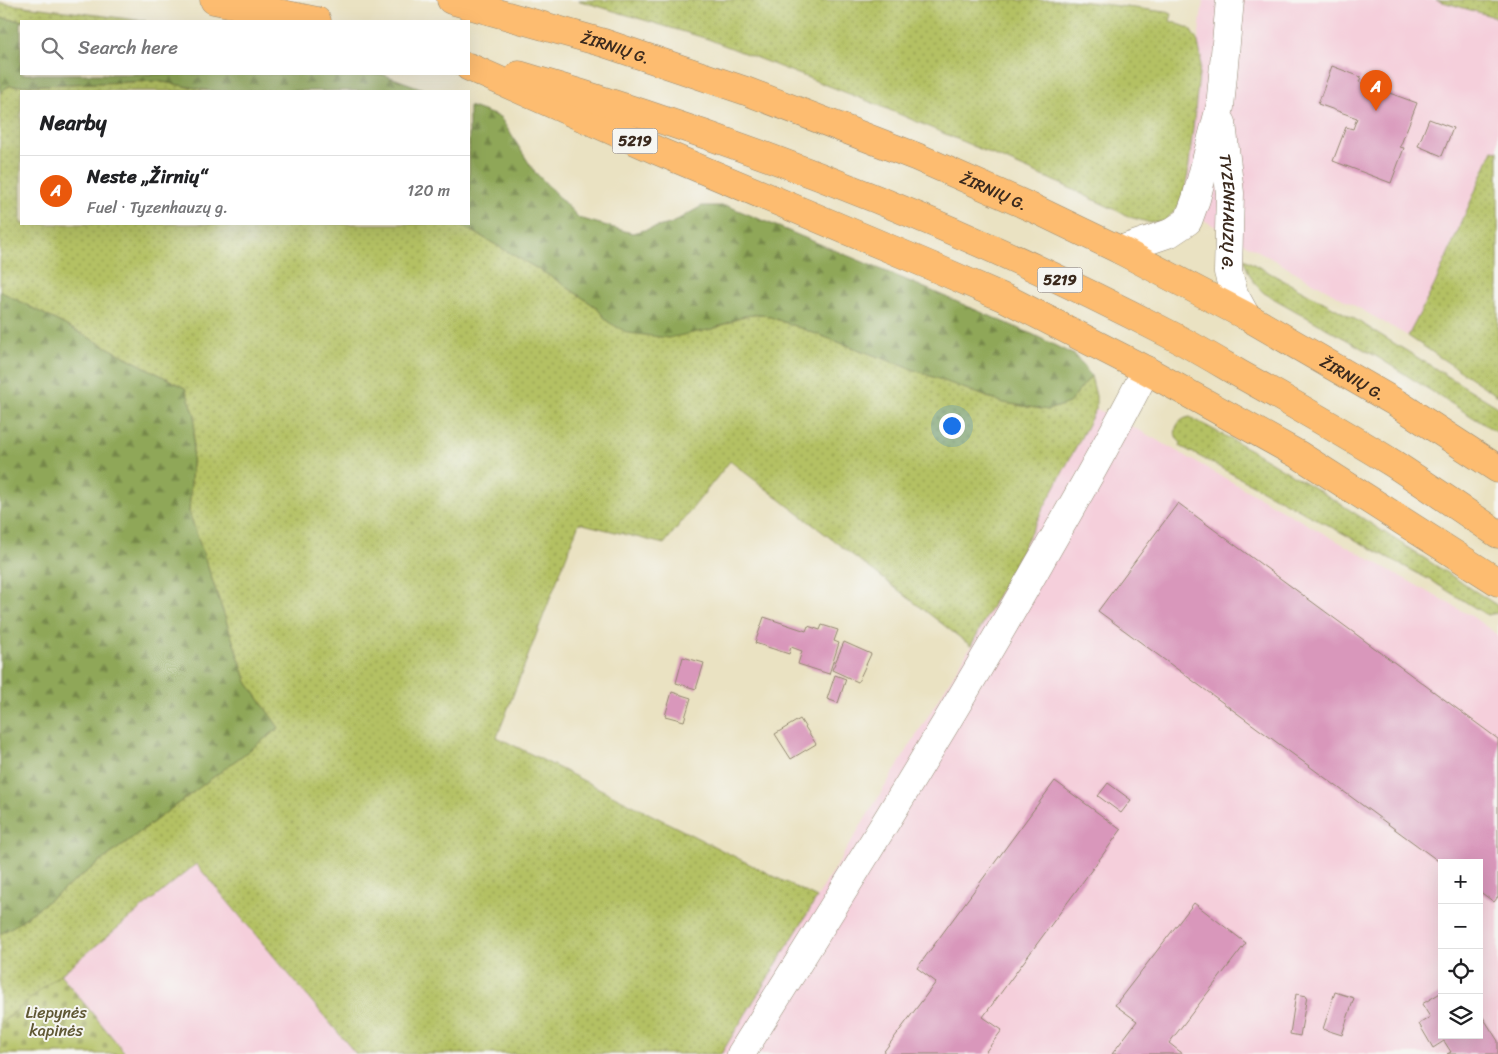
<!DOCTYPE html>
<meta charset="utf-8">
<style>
:root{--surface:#fff;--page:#f2f2f2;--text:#202124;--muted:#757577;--line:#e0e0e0;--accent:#ea580c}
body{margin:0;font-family:Sriracha,sans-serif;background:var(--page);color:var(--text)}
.controls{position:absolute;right:15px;bottom:15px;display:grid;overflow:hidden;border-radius:0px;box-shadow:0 5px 20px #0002}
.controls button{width:45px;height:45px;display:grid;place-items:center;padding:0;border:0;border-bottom:1px solid var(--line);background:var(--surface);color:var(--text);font:25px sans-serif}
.you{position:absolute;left:951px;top:425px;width:18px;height:18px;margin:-12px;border:4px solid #fff;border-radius:50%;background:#1a73e8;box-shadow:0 0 0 8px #1a73e833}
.badge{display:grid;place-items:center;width:32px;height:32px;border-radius:50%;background:var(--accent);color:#fff;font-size:16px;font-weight:700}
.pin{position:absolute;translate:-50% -41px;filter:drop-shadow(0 1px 2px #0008)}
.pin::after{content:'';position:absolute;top:26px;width:18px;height:15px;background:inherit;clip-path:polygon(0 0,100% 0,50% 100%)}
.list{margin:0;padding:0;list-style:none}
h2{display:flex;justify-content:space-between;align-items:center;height:65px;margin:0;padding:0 20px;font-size:21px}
h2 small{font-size:16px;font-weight:400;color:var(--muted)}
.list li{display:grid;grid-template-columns:32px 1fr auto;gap:15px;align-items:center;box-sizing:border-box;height:70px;padding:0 20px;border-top:1px solid var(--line)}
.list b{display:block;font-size:19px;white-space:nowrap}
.list p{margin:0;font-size:16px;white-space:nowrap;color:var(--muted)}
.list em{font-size:16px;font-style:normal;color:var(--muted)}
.icon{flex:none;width:28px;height:28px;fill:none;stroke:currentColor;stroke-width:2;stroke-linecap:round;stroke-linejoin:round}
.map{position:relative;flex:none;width:1498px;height:1054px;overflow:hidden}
.search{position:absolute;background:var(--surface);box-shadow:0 5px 20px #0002;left:20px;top:20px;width:450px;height:55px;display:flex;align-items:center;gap:12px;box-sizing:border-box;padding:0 18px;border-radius:0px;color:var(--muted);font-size:19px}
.panel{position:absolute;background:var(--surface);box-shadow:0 5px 20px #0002;left:20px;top:90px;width:450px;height:135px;border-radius:0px}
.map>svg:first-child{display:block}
.built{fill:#f5cfdb;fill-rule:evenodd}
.grass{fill:url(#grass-dots);stroke:#787640}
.forest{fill:url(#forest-firs);stroke:#65683c}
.cemetery{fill:url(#cemetery-stones);stroke:#787640}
.building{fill:#d997bb}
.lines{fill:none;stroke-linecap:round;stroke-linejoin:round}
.minor-casing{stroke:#928670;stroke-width:29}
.trunk-casing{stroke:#928670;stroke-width:29}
.minor{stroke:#fff;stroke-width:28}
.trunk{stroke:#fdbc6f;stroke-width:28}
.labels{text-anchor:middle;stroke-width:4;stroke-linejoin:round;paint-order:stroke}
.shield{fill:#f6f6f2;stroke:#73675e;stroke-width:1}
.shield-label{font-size:15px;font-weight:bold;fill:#3b2a1e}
.street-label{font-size:16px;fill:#3b2a1e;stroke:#f6f6f2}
.park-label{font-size:16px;fill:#5f5733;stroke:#f6f6f2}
</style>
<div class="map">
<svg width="1498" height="1054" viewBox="0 0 1498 1054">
<defs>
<pattern id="grass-dots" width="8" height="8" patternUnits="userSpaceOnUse" patternTransform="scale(1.25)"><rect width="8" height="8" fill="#b4c163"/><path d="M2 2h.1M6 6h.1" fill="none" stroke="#949d51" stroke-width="1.8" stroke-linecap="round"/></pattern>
<pattern id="forest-firs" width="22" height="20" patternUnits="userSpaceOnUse" patternTransform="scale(1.25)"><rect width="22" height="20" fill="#8fa759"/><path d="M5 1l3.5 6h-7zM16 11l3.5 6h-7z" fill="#768849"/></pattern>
<pattern id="cemetery-stones" width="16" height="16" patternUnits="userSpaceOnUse" patternTransform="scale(1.25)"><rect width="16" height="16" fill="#b4c163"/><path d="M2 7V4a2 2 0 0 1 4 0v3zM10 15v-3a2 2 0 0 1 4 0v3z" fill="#949d51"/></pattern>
</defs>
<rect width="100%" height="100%" fill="#f6f6f2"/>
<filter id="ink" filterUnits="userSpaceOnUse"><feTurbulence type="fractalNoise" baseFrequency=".02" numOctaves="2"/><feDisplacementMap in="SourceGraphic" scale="10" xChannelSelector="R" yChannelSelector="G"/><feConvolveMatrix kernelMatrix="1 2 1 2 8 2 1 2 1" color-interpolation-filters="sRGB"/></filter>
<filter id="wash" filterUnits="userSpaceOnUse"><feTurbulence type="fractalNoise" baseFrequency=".0096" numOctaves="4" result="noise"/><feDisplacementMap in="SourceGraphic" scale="20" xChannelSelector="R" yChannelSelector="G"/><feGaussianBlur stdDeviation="1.12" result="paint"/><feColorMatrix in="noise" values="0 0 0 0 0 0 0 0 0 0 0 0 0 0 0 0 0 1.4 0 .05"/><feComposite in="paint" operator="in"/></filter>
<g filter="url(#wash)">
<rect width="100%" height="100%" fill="#eae2c2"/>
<path class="built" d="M 1203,0 L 1436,0 L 1498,18 L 1498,151 L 1492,150 L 1434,286 L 1408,336 L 1179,206 L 1187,182 L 1201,57 L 1198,42 Z
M 1096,409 L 1121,420 L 1473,617 L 1498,635 L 1498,1054 L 721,1054 L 971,646 ZM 1442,863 L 1479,863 L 1479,1035 L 1442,1035 Z
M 196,864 L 356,1054 L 126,1054 L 60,974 Z"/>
<path class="grass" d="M 577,0 L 1071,0 L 1166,12 L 1172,14 L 1170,21 L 1189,28 L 1198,42 L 1201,57 L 1187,182 L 1179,206 L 1165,221 L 1151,223 L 1130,217 L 1061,184 L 878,105 L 708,39 Z
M 1436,0 L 1498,0 L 1498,18 Z
M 0,3 L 146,21 L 25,21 L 0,18 Z
M 157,81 L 212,91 L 21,91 L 21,224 L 460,224 L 555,279 L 596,307 L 608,322 L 713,329 L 744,316 L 762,314 L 1004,403 L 1048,410 L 1069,403 L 1091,376 L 1096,396 L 1096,409 L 971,646 L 730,461 L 664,544 L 579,523 L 497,737 L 817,898 L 721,1054 L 356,1054 L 196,864 L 0,1024 L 0,934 L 17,924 L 279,728 L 247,682 L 189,512 L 195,415 L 185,388 L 0,291 L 0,93 L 8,86 Z
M 1493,150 L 1498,151 L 1498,396 L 1408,336 L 1434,286 Z
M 1244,259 L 1353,318 L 1498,407 L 1498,433 L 1379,358 L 1264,293 C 1253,283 1248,274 1244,259 Z
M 1190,417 L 1251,450 L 1336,501 L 1498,606 L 1498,613 L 1487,615 L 1430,580 L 1180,446 L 1181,443 C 1170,434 1176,419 1190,417 Z"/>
<path class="forest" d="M 0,18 L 25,21 L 21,21 L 21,74 L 382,74 L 429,91 L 212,91 L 157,81 L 8,86 L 0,93 Z
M 469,106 L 500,117 L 534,171 L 579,218 L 632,233 L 670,224 L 702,206 L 728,206 L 904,279 L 1034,335 L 1076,356 L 1091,376 L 1069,403 L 1048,410 L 1004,403 L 762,314 L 744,316 L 713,329 L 668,338 L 628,333 L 608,322 L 596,307 L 555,279 L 460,224 L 469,224 Z
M 0,291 L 185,388 L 195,415 L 189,512 L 247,682 L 279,728 L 17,924 L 0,934 Z"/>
<path class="cemetery" d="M 60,974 L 126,1054 L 0,1054 L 0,1024 Z"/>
<g id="blocks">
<path class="building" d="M 1332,66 L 1361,77 L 1359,82 L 1417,103 L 1400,147 L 1404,148 L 1391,183 L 1333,161 L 1346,127 L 1353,129 L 1357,118 L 1318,104 Z
M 1429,119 L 1453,128 L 1442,156 L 1418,146 Z
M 1178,503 L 1498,739 L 1498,897 L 1494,902 L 1479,891 L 1479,863 L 1441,863 L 1098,611 Z
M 764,617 L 806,631 L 808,626 L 820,630 L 822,625 L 838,630 L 834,641 L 839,643 L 829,674 L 798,664 L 802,651 L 791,647 L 789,654 L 755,643 Z
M 844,642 L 871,654 L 858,682 L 832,670 Z
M 683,657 L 704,663 L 696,689 L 676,683 Z
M 835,675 L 846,679 L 838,703 L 827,699 Z
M 672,692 L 691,698 L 684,721 L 665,716 Z
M 800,719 L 816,744 L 791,759 L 775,734 Z
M 1055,781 L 1121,830 L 983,1017 L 1002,1030 L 984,1054 L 882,1054 L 936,982 L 917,968 Z
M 1108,783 L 1131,800 L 1121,813 L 1098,796 Z
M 1194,903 L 1246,943 L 1169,1043 L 1183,1054 L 1112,1054 L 1137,1021 L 1115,1005 Z
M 1335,992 L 1354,998 L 1342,1035 L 1323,1029 Z
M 1442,992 L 1442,1035 L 1479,1035 L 1479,1011 L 1498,1041 L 1498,1054 L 1447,1054 L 1451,1052 L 1444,1041 L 1433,1048 L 1419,1024 L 1430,1017 L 1422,1004 Z
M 1296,994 L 1307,996 L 1300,1036 L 1290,1034 Z"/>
</g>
</g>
<g filter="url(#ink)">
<use href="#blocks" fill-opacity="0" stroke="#928670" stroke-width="1"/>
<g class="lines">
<g class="minor-casing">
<g id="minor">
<path id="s1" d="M 1222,123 L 1230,193 L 1228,272 L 1234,294 L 1246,316"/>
<path d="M 1120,250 L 1170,233 L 1188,221 L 1196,199 L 1220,107 L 1230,0"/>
<path d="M 741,1054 C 843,892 945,729 1040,562 C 1076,499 1113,436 1146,370"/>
</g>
</g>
<g class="trunk-casing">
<g id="trunk">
<path d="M 214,0 L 317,21"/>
<path id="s2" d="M 451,0 L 604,43 L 746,91 L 917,157 L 1037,210 L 1120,250 L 1246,316 L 1398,404 L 1498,469"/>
<path d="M 469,67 L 658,151 L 931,266 L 1009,300 L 1146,370 L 1299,455 L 1498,582"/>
<path d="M 519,75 C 742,140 961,226 1167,333 C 1191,345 1214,359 1238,373 C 1290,402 1343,432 1394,464 C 1429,487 1463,510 1498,534"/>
</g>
</g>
<use href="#minor" class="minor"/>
<use href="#trunk" class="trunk"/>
</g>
</g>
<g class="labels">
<g class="shield">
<rect x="612.5" y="128.5" width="45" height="25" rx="4"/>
<rect x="1037.5" y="267.5" width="45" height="25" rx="4"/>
</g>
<g class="shield-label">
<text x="635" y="146">5219</text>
<text x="1060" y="285">5219</text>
</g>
<g class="street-label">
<text dy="6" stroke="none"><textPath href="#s2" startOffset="171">ŽIRNIŲ G.</textPath></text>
<text dy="6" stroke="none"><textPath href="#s2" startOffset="576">ŽIRNIŲ G.</textPath></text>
<text dy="6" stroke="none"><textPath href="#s1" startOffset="90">TYZENHAUZŲ G.</textPath></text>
<text dy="6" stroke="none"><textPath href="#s2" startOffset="981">ŽIRNIŲ G.</textPath></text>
</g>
<g class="park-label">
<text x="56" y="1018">Liepynės<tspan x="56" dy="18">kapinės</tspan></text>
</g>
</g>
</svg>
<div class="controls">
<button>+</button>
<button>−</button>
<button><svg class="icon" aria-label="locate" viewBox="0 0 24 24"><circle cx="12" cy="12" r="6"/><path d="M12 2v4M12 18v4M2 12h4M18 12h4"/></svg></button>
<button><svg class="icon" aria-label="layers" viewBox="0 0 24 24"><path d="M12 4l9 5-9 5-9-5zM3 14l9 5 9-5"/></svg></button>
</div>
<div class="you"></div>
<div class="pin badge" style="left:1376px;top:111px">A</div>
<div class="search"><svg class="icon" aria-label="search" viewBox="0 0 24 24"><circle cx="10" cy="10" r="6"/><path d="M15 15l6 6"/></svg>Search here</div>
<section class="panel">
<h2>Nearby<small></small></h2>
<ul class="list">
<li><span class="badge">A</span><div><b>Neste „Žirnių“</b><p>Fuel · Tyzenhauzų g.</p></div><em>120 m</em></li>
</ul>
</section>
</div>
